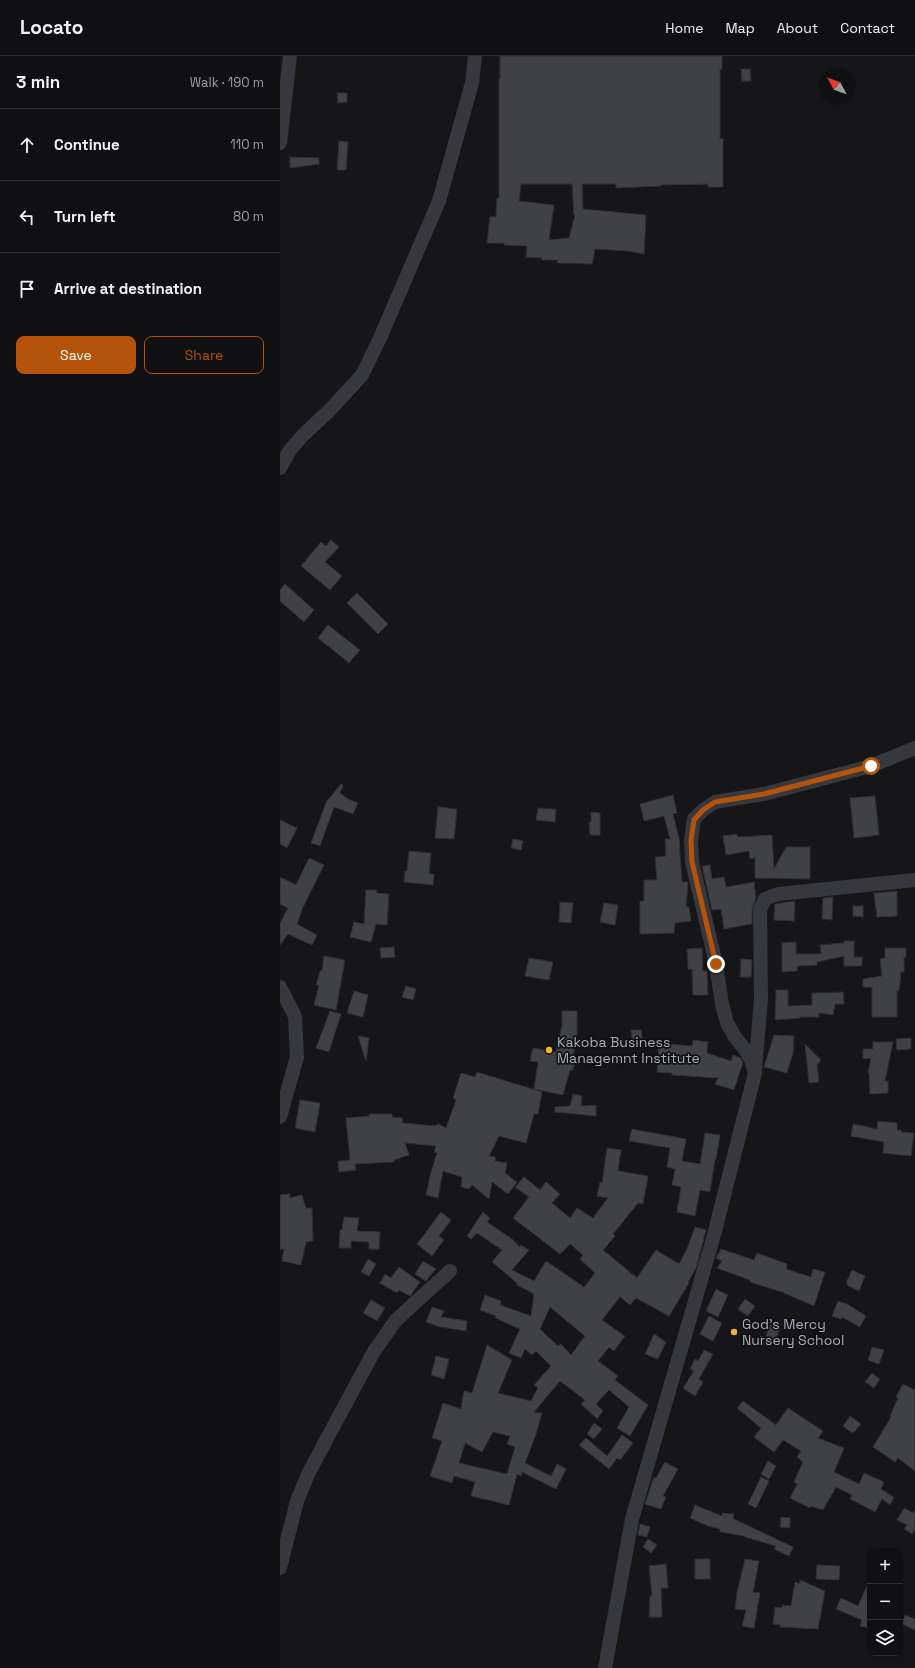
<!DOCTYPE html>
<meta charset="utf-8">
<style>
:root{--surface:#101012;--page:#19191b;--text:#f1f3f6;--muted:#9c9d9f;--line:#303032;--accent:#b45309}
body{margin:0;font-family:"Space Grotesk",sans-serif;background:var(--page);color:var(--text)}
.controls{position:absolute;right:12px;bottom:12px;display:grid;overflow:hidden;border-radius:8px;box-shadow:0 1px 3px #0004}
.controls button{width:36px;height:36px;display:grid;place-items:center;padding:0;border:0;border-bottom:1px solid var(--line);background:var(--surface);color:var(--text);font:20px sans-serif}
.compass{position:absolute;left:539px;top:12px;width:36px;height:36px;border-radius:50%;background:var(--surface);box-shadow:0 1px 3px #0004;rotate:311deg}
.stop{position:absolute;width:12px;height:12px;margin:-9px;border:3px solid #b45309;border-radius:50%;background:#fff}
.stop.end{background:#b45309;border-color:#fff;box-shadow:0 1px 4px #0008}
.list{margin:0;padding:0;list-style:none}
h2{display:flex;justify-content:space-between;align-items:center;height:52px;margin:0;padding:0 16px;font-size:17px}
h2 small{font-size:13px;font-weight:400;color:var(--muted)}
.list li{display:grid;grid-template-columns:26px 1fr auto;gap:12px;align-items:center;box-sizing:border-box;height:72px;padding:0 16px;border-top:1px solid var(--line)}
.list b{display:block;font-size:15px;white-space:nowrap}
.list em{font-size:13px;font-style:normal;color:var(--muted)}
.actions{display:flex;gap:8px;padding:12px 16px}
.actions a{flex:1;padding:9px 0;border:1px solid var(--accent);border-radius:8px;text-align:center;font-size:14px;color:var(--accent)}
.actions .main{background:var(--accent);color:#fff}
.icon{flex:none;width:22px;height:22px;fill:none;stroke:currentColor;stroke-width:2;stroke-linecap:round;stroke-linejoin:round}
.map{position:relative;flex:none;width:635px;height:1612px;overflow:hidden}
header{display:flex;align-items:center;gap:24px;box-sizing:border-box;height:56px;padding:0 20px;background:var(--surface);border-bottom:1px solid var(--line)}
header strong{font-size:19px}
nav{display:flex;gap:22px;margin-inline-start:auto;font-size:14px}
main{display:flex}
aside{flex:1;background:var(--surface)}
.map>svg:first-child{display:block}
.building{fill:#404145;stroke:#303034;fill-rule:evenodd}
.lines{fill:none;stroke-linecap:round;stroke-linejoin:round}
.minor{stroke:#37383d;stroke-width:14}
.route{stroke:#b45309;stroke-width:5}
.poi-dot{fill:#f2b134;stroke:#111113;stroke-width:1.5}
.labels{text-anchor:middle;stroke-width:3.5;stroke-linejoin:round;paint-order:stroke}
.poi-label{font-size:14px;fill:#a8adb8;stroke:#111113;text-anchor:start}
</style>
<header>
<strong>Locato</strong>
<nav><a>Home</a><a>Map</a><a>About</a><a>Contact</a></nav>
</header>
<main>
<aside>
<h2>3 min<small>Walk · 190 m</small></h2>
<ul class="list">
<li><svg class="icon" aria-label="ahead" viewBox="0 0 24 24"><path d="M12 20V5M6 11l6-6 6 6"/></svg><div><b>Continue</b></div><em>110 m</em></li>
<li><svg class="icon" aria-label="left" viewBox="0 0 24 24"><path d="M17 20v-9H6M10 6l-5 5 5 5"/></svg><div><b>Turn left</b></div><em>80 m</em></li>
<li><svg class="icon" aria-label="arrive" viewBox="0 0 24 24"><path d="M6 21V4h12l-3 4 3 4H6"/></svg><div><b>Arrive at destination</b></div></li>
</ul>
<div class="actions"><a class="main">Save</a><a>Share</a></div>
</aside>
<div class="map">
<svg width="635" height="1612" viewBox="0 0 635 1612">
<rect width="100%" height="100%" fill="#161618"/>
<path class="building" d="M 220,0 L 442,0 L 442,13 L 440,13 L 440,83 L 443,83 L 443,131 L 428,131 L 428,128 L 381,129 L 381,130 L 336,132 L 336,128 L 302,128 L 303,153 L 366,159 L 364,198 L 348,195 L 315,193 L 312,208 L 277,207 L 278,204 L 262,204 L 262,202 L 246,201 L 247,190 L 224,189 L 224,187 L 207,187 L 210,160 L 216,161 L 217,142 L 219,142 L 219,23 L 220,23 ZM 241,128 L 292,128 L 294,159 L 295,159 L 289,182 L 269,184 L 274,149 L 239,145 Z
M 461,13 L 470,13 L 471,25 L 462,25 Z
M 57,37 L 67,37 L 67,46 L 58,47 Z
M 59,85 L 68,86 L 66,114 L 57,114 Z
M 10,101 L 39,102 L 39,108 L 10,112 Z
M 51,484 L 59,491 L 45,506 L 62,520 L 50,534 L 21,510 L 41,486 L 46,490 Z
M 5,528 L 34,554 L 24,566 L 0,545 L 0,534 Z
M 77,537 L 108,568 L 98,578 L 67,547 Z
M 48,569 L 80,594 L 69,607 L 38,582 Z
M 61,728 L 63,729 L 60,737 L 68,743 L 78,747 L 73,758 L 54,751 L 40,790 L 31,787 L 47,744 L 48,744 Z
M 393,739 L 397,757 L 393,758 L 399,782 L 402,826 L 408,826 L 406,851 L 409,851 L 411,865 L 395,867 L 394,877 L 360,878 L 360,845 L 364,845 L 364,824 L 377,824 L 375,801 L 386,800 L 385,783 L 390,783 L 384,760 L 364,765 L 360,748 Z
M 595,740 L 599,779 L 574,782 L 570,742 Z
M 158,751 L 177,753 L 174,783 L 155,782 Z
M 258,752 L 276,753 L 275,766 L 256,764 Z
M 311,756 L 320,757 L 320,779 L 310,779 L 309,766 L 311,766 Z
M 0,764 L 17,772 L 7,792 L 0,788 Z
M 457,778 L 458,781 L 492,779 L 494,813 L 506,791 L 530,791 L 530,823 L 475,822 L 475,802 L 470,803 L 469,795 L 446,799 L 443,780 Z
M 233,783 L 243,785 L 241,794 L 231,792 Z
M 129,795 L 151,797 L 149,818 L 154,818 L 153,829 L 124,826 L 125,815 L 127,815 Z
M 29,802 L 44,809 L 23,851 L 17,868 L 37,879 L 32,889 L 8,878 L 0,889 L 0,867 L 8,852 L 0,848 L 0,821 L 16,829 Z
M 430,809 L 432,823 L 444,821 L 446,831 L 474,826 L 476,841 L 472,854 L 472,868 L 444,873 L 441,853 L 432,854 L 422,810 Z
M 86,834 L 97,834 L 96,837 L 109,838 L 107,869 L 96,868 L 91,886 L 70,881 L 74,866 L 84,868 Z
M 617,835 L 617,860 L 597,861 L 594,837 Z
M 553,841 L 552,864 L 542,863 L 543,842 Z
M 515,845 L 514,865 L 494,864 L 495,848 Z
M 280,846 L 293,847 L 291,867 L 279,866 Z
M 324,847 L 338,849 L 335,869 L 320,866 Z
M 573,850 L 583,850 L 583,861 L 573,860 Z
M 564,885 L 574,885 L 574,901 L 582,901 L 582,910 L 564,910 L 564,900 L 537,906 L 537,909 L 517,910 L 517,915 L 502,916 L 502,887 L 516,886 L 516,898 L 541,898 L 540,889 L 564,887 Z
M 114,891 L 115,901 L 101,902 L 100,892 Z
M 422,892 L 423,915 L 427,915 L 428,939 L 413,939 L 412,913 L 408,913 L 407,893 Z
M 605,892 L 626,892 L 626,901 L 624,901 L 624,916 L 621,916 L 619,935 L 617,935 L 617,961 L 592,961 L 592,931 L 583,931 L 583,923 L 602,920 L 600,903 L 605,902 Z
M 44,900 L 65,904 L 56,954 L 34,949 L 39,929 L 36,929 L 40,915 L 42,915 Z
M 249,902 L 273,906 L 269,924 L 245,920 Z
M 461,903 L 472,904 L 471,921 L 460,921 Z
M 126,930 L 136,933 L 133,944 L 122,941 Z
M 496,934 L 508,934 L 508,950 L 532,949 L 532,937 L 563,936 L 564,948 L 555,948 L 553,959 L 539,957 L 539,961 L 520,961 L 520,962 L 495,964 Z
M 74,935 L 88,939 L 83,961 L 67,957 Z
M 50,955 L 61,958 L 49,996 L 36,992 Z
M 282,955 L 297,955 L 297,982 L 292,1004 L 295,1004 L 293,1014 L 290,1014 L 283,1039 L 254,1033 L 258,1006 L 250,1005 L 253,992 L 276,996 L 282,969 Z
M 351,974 L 361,974 L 363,986 L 352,987 Z
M 494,979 L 514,980 L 513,997 L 507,1017 L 484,1011 Z
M 78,980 L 89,982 L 86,1005 Z
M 631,982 L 631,993 L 617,994 L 616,983 Z
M 413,984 L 428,986 L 427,997 L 451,1005 L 453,999 L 460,1002 L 463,1006 L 454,1034 L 435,1028 L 438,1022 L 392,1019 L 392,1017 L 377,1016 L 379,987 L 412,990 Z
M 593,986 L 613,986 L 605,1025 L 608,1025 L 608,1037 L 590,1038 L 589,1017 L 588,1017 L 591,1002 L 583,1003 L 583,993 L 593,993 Z
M 525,988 L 541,1004 L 537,1009 L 539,1026 L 529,1027 Z
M 197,1016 L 262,1036 L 258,1058 L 254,1058 L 246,1087 L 219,1080 L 209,1100 L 215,1101 L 215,1105 L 227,1107 L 225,1117 L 237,1126 L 228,1138 L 212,1126 L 209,1143 L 192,1129 L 189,1133 L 181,1131 L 182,1121 L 163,1115 L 158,1142 L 146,1139 L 151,1116 L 157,1097 L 154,1096 L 156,1090 L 125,1087 L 129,1099 L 114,1104 L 114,1106 L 75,1108 L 76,1114 L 59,1116 L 58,1105 L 70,1104 L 66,1062 L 89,1060 L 89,1058 L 112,1058 L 112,1061 L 123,1062 L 122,1067 L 156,1070 L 158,1068 L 166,1072 L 176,1044 L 173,1042 L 181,1017 L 195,1021 Z
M 293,1038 L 302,1040 L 301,1050 L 316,1049 L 316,1060 L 275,1056 L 275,1051 L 290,1050 Z
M 20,1044 L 40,1047 L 35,1076 L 15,1072 Z
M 598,1065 L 617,1067 L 617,1074 L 621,1074 L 621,1076 L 634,1077 L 631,1100 L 603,1097 L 604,1086 L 571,1080 L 573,1068 L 597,1073 Z
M 352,1073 L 406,1083 L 402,1105 L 420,1108 L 425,1077 L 440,1079 L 436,1104 L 435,1103 L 430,1136 L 420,1134 L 415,1160 L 397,1156 L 401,1131 L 392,1129 L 395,1113 L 387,1111 L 390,1092 L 349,1085 Z
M 327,1092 L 341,1094 L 338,1115 L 368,1120 L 363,1148 L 358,1147 L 333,1178 L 335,1180 L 323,1194 L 357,1222 L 376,1194 L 399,1208 L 407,1193 L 415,1171 L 426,1174 L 416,1212 L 408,1226 L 409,1227 L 389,1260 L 356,1242 L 350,1249 L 340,1241 L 322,1264 L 345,1280 L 334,1295 L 329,1291 L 318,1305 L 338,1320 L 335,1324 L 368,1349 L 350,1380 L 337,1372 L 349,1351 L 329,1334 L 316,1348 L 323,1355 L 317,1363 L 301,1348 L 305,1344 L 280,1325 L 254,1356 L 262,1357 L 256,1378 L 245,1407 L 271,1420 L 277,1408 L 286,1413 L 276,1433 L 242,1416 L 241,1420 L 237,1418 L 229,1449 L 191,1440 L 195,1426 L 174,1420 L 172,1427 L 150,1420 L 162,1385 L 152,1382 L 163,1347 L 181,1353 L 184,1335 L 192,1337 L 207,1289 L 232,1304 L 218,1337 L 251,1345 L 258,1332 L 254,1329 L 271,1310 L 256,1295 L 252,1299 L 245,1293 L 241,1302 L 229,1297 L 240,1273 L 215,1262 L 216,1260 L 200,1254 L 205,1239 L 221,1245 L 220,1249 L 251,1260 L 254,1238 L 237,1229 L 237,1227 L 212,1206 L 222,1194 L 197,1177 L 191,1183 L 187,1180 L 203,1156 L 210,1162 L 207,1166 L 232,1183 L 240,1191 L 241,1189 L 249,1194 L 232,1214 L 254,1225 L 266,1205 L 304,1231 L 315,1217 L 300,1203 L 303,1199 L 290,1188 L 280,1198 L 233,1162 L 249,1141 L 235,1131 L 244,1121 L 260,1134 L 266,1126 L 280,1138 L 272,1147 L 290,1162 L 297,1152 L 313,1162 L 328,1142 L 317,1140 L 320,1126 L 322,1127 ZM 270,1251 L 305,1280 L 291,1299 L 281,1288 L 278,1290 L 260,1273 ZM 213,1376 L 230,1380 L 227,1388 L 235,1391 L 227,1418 L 179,1407 L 185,1387 L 202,1396 Z
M 10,1138 L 10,1142 L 22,1139 L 26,1152 L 32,1152 L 33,1185 L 26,1186 L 21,1209 L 2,1205 L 4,1193 L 0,1193 L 0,1139 Z
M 161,1156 L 171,1164 L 159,1180 L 164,1184 L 152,1200 L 137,1188 Z
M 64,1161 L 79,1162 L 77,1175 L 100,1176 L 99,1193 L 89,1193 L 89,1186 L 71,1185 L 71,1192 L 59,1192 L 60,1174 L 62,1174 Z
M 441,1193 L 474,1204 L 477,1197 L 507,1208 L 506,1213 L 531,1221 L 533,1213 L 545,1216 L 534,1250 L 502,1236 L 470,1226 L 470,1224 L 437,1212 L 442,1205 L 436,1202 Z
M 88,1203 L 96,1208 L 89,1220 L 81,1216 Z
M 143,1205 L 156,1213 L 146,1225 L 135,1218 Z
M 119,1211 L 140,1226 L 130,1240 L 119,1234 L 117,1237 L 100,1227 L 105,1218 L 111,1222 Z
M 572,1214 L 585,1220 L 579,1235 L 567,1229 L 567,1225 Z
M 436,1233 L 448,1239 L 438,1261 L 426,1255 Z
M 465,1243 L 475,1250 L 468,1260 L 458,1253 Z
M 91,1244 L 105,1252 L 97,1265 L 83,1257 Z
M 558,1245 L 567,1248 L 586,1260 L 580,1271 L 562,1261 L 561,1263 L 552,1260 Z
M 152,1251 L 164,1255 L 161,1261 L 187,1265 L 186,1275 L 160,1271 L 146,1266 Z
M 429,1260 L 442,1267 L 433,1285 L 420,1278 Z
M 490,1268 L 500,1272 L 495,1284 L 486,1280 Z
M 374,1278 L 386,1286 L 378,1303 L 365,1298 Z
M 592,1291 L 604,1294 L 599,1308 L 588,1304 Z
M 424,1294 L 433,1298 L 419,1323 L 423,1326 L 415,1340 L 403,1332 L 414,1315 L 410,1313 L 415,1303 L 418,1305 Z
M 156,1300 L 169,1303 L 164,1323 L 151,1319 Z
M 592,1317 L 600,1323 L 594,1332 L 585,1326 Z
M 623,1328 L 635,1334 L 635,1415 L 618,1402 L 615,1406 L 593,1391 L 611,1361 L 610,1360 L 618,1342 L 616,1341 Z
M 463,1345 L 496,1369 L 508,1352 L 543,1375 L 538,1382 L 564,1392 L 554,1416 L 579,1428 L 584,1417 L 604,1426 L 601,1433 L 614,1441 L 610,1449 L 602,1443 L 595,1456 L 570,1443 L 572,1439 L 556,1431 L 543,1454 L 531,1450 L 530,1452 L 510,1442 L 517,1428 L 514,1426 L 523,1406 L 517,1401 L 521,1395 L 503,1384 L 494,1396 L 474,1381 L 481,1372 L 457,1352 Z
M 570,1360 L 581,1368 L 574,1376 L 571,1376 L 563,1370 Z
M 314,1367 L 322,1373 L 314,1383 L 307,1378 Z
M 342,1379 L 353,1387 L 340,1404 L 337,1402 L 329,1413 L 299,1389 L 306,1382 L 327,1400 Z
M 488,1405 L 496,1410 L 489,1423 L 481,1418 Z
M 385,1406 L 398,1413 L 383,1440 L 386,1441 L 381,1453 L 365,1448 L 374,1421 L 376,1422 Z
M 481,1421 L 489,1425 L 476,1452 L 468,1448 Z
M 415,1449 L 442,1460 L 442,1457 L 454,1458 L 453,1462 L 456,1464 L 513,1491 L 509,1500 L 494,1493 L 496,1490 L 465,1481 L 465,1480 L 440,1476 L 440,1473 L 428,1470 L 410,1462 Z
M 624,1452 L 633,1457 L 635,1454 L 635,1473 L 632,1478 L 624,1473 L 627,1469 L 617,1464 Z
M 501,1461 L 510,1462 L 510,1472 L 500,1471 Z
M 360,1468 L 370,1471 L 367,1481 L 358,1479 Z
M 368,1483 L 377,1489 L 371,1497 L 363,1491 Z
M 415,1503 L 430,1503 L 430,1523 L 415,1523 Z
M 465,1503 L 479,1505 L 473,1536 L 480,1537 L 474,1572 L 462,1570 L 466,1554 L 455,1553 L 457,1537 Z
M 386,1508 L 388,1532 L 381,1532 L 382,1561 L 369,1561 L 370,1540 L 372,1540 L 369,1510 Z
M 537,1509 L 560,1510 L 559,1524 L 536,1523 Z
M 590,1523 L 590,1572 L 580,1570 L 582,1564 L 556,1553 L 561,1542 L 578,1550 Z
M 520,1524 L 545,1535 L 538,1573 L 500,1571 L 500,1569 L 493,1568 L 495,1551 L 502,1552 L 502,1549 L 511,1550 L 515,1526 L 520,1528 Z
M 625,1559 L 635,1563 L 635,1574 L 622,1568 Z"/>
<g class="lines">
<path class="minor" d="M 0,87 L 10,0
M 0,412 L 10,394 L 24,378 L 49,355 L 82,319 L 100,282 L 159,145 L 192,27 L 195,0
M 0,931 L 15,960 L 17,1001 L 0,1061
M 475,1013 L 481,943 L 480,854 L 485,843 L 498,838 L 635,824
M 0,1512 L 17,1445 L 29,1416 L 93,1297 L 116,1264 L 170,1215
M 325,1612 L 352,1463 L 434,1179 L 475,1017 L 471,1003 L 466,995 L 455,981 L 447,967 L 442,948 L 436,908 L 412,806 L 411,784 L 414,763 L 423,754 L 435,746 L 484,738 L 591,710 L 635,692"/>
</g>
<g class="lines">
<path class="route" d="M 436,908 L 412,806 L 411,784 L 414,764 L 423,754 L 435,746 L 484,738 L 591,710"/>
</g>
<g class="poi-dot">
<circle cx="269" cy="994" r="4"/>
<circle cx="454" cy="1276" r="4"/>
</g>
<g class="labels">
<g class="poi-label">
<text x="277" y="991">Kakoba Business<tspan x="277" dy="16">Managemnt Institute</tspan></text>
<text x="462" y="1273">God's Mercy<tspan x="462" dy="16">Nursery School</tspan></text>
</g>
</g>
</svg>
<div class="controls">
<button>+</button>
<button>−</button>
<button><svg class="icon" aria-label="layers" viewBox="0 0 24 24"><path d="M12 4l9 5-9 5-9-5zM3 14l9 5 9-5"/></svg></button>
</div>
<svg class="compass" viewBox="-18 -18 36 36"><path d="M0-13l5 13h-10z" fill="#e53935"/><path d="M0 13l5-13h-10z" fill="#9c9d9f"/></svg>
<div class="stop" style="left:591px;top:710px"></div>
<div class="stop end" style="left:436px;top:908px"></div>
</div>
</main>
